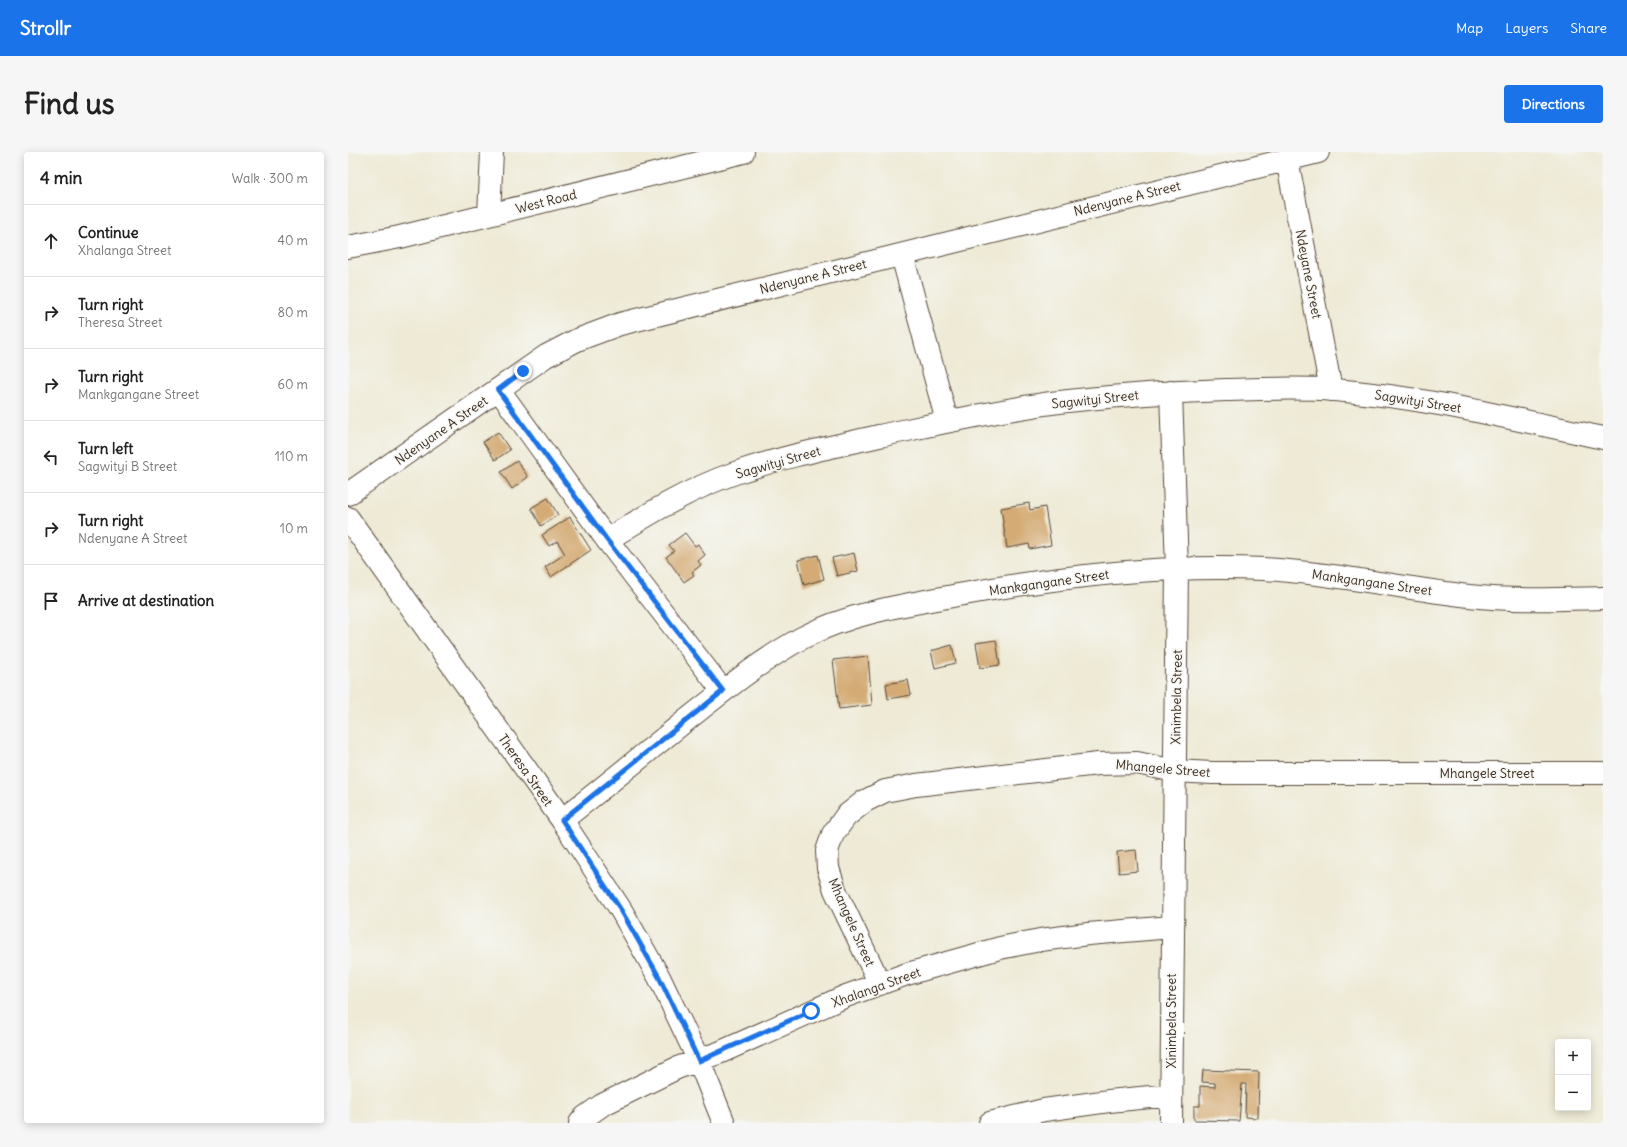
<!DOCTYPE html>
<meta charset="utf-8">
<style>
:root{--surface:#fff;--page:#f6f6f6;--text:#222;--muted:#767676;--line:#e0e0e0;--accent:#1a73e8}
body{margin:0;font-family:Delius,sans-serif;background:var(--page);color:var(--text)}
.controls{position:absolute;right:12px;bottom:12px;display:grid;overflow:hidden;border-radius:4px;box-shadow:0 2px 10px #0003}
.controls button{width:36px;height:36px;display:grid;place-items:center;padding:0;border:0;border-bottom:1px solid var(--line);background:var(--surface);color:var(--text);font:20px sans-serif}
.stop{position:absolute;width:12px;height:12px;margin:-9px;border:3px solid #1a73e8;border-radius:50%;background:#fff}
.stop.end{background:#1a73e8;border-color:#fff;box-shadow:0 1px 4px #0008}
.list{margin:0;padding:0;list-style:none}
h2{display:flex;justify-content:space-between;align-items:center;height:52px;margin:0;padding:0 16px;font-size:17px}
h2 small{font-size:13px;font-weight:400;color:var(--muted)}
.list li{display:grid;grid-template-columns:26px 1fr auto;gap:12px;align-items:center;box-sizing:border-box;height:72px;padding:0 16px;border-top:1px solid var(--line)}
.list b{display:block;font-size:15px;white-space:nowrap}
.list p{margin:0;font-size:13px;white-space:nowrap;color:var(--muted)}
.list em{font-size:13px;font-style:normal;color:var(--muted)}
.icon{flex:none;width:22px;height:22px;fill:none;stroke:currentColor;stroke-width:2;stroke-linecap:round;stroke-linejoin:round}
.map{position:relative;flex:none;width:1255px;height:971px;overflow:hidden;border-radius:4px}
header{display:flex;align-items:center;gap:24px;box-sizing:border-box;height:56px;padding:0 20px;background:var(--accent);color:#fff}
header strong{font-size:19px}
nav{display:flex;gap:22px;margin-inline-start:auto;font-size:14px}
.intro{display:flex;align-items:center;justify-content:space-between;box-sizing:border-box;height:96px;padding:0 24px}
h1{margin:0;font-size:28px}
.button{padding:10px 18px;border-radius:4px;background:var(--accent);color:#fff;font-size:14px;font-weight:700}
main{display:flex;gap:24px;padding:0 24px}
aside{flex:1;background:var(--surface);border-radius:4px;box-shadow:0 2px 10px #0003}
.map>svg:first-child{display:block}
.building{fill:#d4ab74}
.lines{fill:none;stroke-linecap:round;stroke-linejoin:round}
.minor-casing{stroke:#564739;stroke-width:24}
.minor{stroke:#fff;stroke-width:22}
.route{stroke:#1a73e8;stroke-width:5}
.labels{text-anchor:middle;stroke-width:3;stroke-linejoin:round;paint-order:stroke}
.street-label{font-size:13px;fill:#3b2a1e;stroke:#f6f6f2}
</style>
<header>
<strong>Strollr</strong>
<nav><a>Map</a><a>Layers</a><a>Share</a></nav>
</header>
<div class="intro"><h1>Find us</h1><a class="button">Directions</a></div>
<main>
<aside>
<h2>4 min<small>Walk · 300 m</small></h2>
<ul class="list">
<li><svg class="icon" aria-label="ahead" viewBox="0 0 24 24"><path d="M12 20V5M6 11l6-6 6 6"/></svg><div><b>Continue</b><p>Xhalanga Street</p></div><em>40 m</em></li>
<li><svg class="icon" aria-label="right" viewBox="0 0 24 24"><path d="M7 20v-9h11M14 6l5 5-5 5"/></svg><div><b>Turn right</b><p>Theresa Street</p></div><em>80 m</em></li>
<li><svg class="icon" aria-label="right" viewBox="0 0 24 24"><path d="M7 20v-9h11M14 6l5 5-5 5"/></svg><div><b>Turn right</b><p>Mankgangane Street</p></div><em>60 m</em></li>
<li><svg class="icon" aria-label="left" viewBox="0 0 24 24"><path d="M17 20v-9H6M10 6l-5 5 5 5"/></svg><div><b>Turn left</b><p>Sagwityi B Street</p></div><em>110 m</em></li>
<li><svg class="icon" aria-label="right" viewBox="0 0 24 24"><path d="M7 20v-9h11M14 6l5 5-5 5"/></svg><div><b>Turn right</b><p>Ndenyane A Street</p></div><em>10 m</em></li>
<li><svg class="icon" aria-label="arrive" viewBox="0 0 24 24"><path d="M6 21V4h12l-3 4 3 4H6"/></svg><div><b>Arrive at destination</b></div></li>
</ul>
</aside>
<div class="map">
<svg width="1255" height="971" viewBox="0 0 1255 971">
<rect width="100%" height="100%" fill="#f6f6f2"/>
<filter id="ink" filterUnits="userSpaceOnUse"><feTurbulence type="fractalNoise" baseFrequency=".025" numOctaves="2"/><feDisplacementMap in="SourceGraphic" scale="8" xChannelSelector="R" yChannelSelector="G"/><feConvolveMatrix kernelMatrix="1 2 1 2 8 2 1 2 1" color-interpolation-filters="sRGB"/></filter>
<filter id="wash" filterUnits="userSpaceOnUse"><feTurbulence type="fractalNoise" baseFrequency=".012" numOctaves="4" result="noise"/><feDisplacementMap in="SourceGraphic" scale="16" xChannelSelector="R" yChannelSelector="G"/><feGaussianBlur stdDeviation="0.9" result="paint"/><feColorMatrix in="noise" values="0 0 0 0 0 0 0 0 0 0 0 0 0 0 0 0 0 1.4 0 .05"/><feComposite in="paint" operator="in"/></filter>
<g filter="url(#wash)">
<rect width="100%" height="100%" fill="#eeead5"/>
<g id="blocks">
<path class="building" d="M 150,280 L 162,298 L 147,308 L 135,290 Z
M 169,309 L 180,325 L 164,337 L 153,320 Z
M 200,346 L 210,363 L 193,374 L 183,356 Z
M 681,351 L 682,358 L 697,355 L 703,393 L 682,397 L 681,392 L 659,396 L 653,356 Z
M 222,365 L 243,398 L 203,425 L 197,415 L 217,402 L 209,389 L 201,394 L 194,383 Z
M 337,381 L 347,394 L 350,392 L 357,403 L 350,409 L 353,413 L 344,420 L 346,423 L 336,430 L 318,405 L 326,399 L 321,393 Z
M 506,401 L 510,419 L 489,424 L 484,406 Z
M 470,403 L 476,427 L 456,433 L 450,408 Z
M 648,488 L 652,513 L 632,516 L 628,491 Z
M 604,493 L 608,511 L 587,516 L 583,499 Z
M 520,504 L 524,553 L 491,557 L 485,508 Z
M 560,528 L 563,543 L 540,547 L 538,532 Z
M 788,698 L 790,719 L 771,721 L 769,700 Z
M 855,918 L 911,920 L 910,966 L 897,965 L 898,932 L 894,932 L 891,969 L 846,968 L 846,954 L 852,954 L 852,934 L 867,935 L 867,931 L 854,930 Z"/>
</g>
</g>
<g filter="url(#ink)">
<use href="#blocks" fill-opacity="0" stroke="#564739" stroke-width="1"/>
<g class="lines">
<g class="minor-casing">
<path id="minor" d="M 939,7 L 983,238
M 141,63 L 144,0
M 0,95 L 52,85 L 395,0
M 554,103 L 599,269
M 151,238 L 259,388 L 375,539
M 823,240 L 829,417 L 823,971
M 0,342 L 198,204 L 229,188 L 272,172 L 970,0
M 0,366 L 214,668 L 273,758 L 311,825 L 351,909 L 376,971
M 259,388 C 300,362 341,337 387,321 C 434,305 483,295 531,284 C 588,272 646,259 703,251 C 761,244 820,240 878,238 C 914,237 950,235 986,238 C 1077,245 1166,267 1255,286
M 214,668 C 255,636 295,603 336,570 C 374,540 412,509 454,486 C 504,460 561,452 616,442 C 714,424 815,412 916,417 C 985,421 1052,436 1121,444 C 1165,449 1210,447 1255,446
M 532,832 L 487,738 L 480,716 L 479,699 L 485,682 L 498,664 L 517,649 L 537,639 L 568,633 L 750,612 L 789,611 L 827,619 L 864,621 L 1255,621
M 232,971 L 237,965 L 254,953 L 329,916 L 373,900 L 498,844 L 559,822 L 652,796 L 692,788 L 740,782 L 824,775
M 642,971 L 696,958 L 761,949 L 823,943"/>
</g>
<use href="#minor" class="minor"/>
</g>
</g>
<g class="lines" filter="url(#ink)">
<path class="route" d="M 175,219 L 150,238 L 259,388 L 375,539 L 214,668 L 273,758 L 311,825 L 351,909 L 463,859"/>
</g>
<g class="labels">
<g class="street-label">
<text transform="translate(779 46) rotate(-14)" y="5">Ndenyane A Street</text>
<text transform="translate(198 49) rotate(-14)" y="5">West Road</text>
<text transform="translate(961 122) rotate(79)" y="5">Ndeyane Street</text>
<text transform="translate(465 124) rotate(-14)" y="5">Ndenyane A Street</text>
<text transform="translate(747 247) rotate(-6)" y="5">Sagwityi Street</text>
<text transform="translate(1070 249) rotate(9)" y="5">Sagwityi Street</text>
<text transform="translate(93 278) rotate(-35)" y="5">Ndenyane A Street</text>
<text transform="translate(430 310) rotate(-16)" y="5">Sagwityi Street</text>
<text transform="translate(701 430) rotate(-8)" y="5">Mankgangane Street</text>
<text transform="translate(1024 430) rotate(8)" y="5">Mankgangane Street</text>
<text transform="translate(828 545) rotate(-89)" y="5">Xinimbela Street</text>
<text transform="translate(815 616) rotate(5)" y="5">Mhangele Street</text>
<text transform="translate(178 618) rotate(55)" y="5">Theresa Street</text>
<text x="1139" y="626">Mhangele Street</text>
<text transform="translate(504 770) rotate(66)" y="5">Mhangele Street</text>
<text transform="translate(528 835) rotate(-20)" y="5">Xhalanga Street</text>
<text transform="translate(823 869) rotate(-90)" y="5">Xinimbela Street</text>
</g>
</g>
</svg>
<div class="controls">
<button>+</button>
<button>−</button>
</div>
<div class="stop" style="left:463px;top:859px"></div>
<div class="stop end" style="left:175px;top:219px"></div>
</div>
</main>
